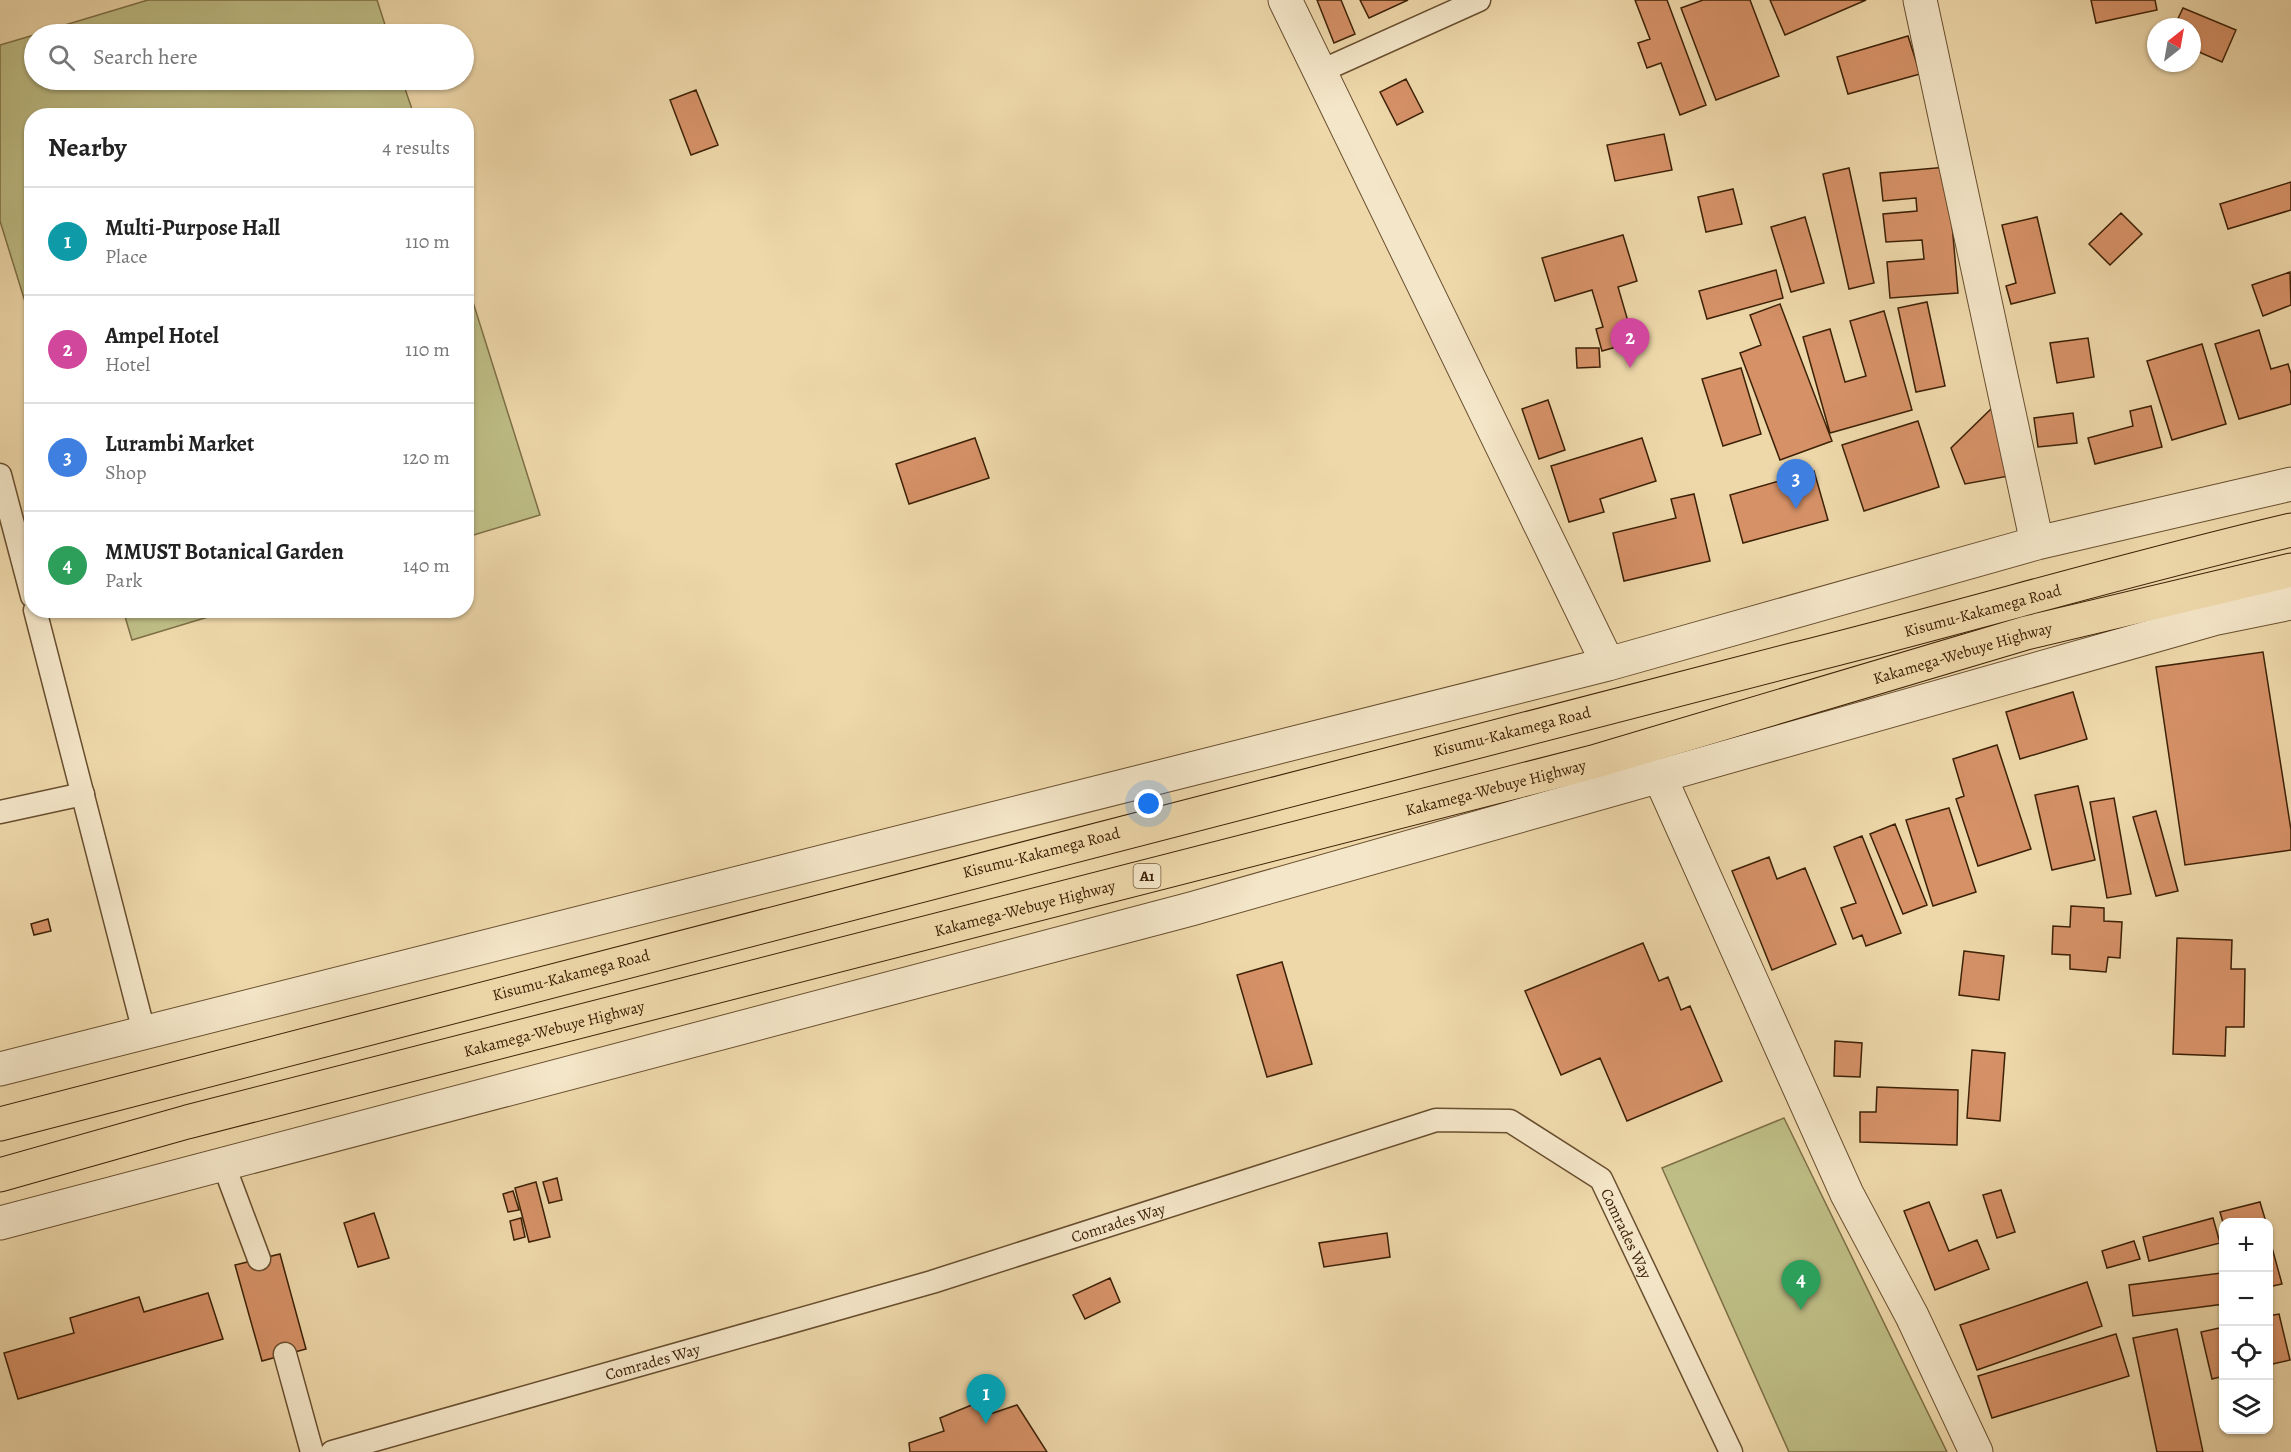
<!DOCTYPE html>
<meta charset="utf-8">
<style>
:root{--surface:#fff;--page:#f2f2f2;--text:#222;--muted:#767676;--line:#e0e0e0;--accent:#8f2418}
body{margin:0;font-family:Alegreya,serif;background:var(--page);color:var(--text)}
.controls{position:absolute;right:18px;bottom:18px;display:grid;overflow:hidden;border-radius:12px;box-shadow:0 2px 4px #0004}
.controls button{width:54px;height:54px;display:grid;place-items:center;padding:0;border:0;border-bottom:2px solid var(--line);background:var(--surface);color:var(--text);font:30px sans-serif}
.compass{position:absolute;left:2147px;top:18px;width:54px;height:54px;border-radius:50%;background:var(--surface);box-shadow:0 2px 4px #0004;rotate:31deg}
.you{position:absolute;left:1149px;top:804px;width:21px;height:21px;margin:-15px;border:4px solid #fff;border-radius:50%;background:#1a73e8;box-shadow:0 0 0 9px #1a73e833}
.badge{display:grid;place-items:center;width:39px;height:39px;border-radius:50%;background:var(--accent);color:#fff;font-size:20px;font-weight:700}
.pin{position:absolute;translate:-50% -50px;filter:drop-shadow(0 2px 3px #0008)}
.pin::after{content:'';position:absolute;top:32px;width:21px;height:18px;background:inherit;clip-path:polygon(0 0,100% 0,50% 100%)}
.list{margin:0;padding:0;list-style:none}
h2{display:flex;justify-content:space-between;align-items:center;height:78px;margin:0;padding:0 24px;font-size:26px}
h2 small{font-size:20px;font-weight:400;color:var(--muted)}
.list li{display:grid;grid-template-columns:39px 1fr auto;gap:18px;align-items:center;box-sizing:border-box;height:108px;padding:0 24px;border-top:2px solid var(--line)}
.list b{display:block;font-size:22px;white-space:nowrap}
.list p{margin:0;font-size:20px;white-space:nowrap;color:var(--muted)}
.list em{font-size:20px;font-style:normal;color:var(--muted)}
.icon{flex:none;width:33px;height:33px;fill:none;stroke:currentColor;stroke-width:2;stroke-linecap:round;stroke-linejoin:round}
.map{position:relative;flex:none;width:2291px;height:1452px;overflow:hidden}
.search{position:absolute;background:var(--surface);box-shadow:0 2px 4px #0004;left:24px;top:24px;width:450px;height:66px;display:flex;align-items:center;gap:15px;box-sizing:border-box;padding:0 21px;border-radius:33px;color:var(--muted);font-size:22px}
.panel{position:absolute;background:var(--surface);box-shadow:0 2px 4px #0004;left:24px;top:108px;width:450px;height:510px;border-radius:24px}
.map>svg:first-child{display:block}
.green{fill:#bebd85;stroke:#7e6f46;stroke-width:1.5}
.building{fill:#d69167;stroke:#3d2106;stroke-width:1.5}
.lines{fill:none;stroke-linecap:round;stroke-linejoin:round}
.lane-casing{stroke:#694f2f;stroke-width:25}
.street-casing{stroke:#694f2f;stroke-width:35}
.highway-casing{stroke:#3d2106;stroke-width:35}
.lane{stroke:#f4e6c8;stroke-width:22}
.street{stroke:#f4e6c8;stroke-width:33}
.highway{stroke:#eed8aa;stroke-width:33}
.labels{text-anchor:middle;stroke-width:5;stroke-linejoin:round;paint-order:stroke}
.shield{fill:#f4e6c8;stroke:#745c40;stroke-width:1.5}
.shield-label{font-size:15px;font-weight:bold;fill:#3d2106}
.street-label{font-size:16px;fill:#3d2106;stroke:#f4e6c8}
</style>
<div class="map">
<svg width="2291" height="1452" viewBox="0 0 2291 1452">
<rect width="100%" height="100%" fill="#eed8aa"/>
<filter id="stains"><feTurbulence type="fractalNoise" baseFrequency=".00333" numOctaves="4"/><feColorMatrix values="0 0 0 0 .2 0 0 0 0 .09 0 0 0 0 .02 0 0 0 .5 -.17"/></filter>
<radialGradient id="worn" r=".72"><stop offset=".6" stop-color="#630" stop-opacity="0"/><stop offset="1" stop-color="#630" stop-opacity=".3"/></radialGradient>
<path class="green" d="M 148,0 L 377,0 L 388,34 L 35,34 Z
M 34,35 L 34,80 L 402,80 L 414,115 L 32,116 L 31,321 L 0,221 L 0,45 Z
M 467,283 L 540,515 L 467,537 L 466,537 Z
M 123,610 L 228,610 L 228,611 L 132,640 Z
M 1784,1118 L 1947,1452 L 1789,1452 L 1662,1168 Z"/>
<path class="building" d="M 1317,0 L 1341,0 L 1355,34 L 1334,43 Z
M 1360,0 L 1408,0 L 1369,18 Z
M 1635,0 L 1667,0 L 1706,105 L 1680,115 L 1661,63 L 1647,68 L 1638,43 L 1650,39 Z
M 1703,0 L 1750,0 L 1779,76 L 1716,100 L 1681,8 Z
M 1770,0 L 1866,0 L 1785,35 Z
M 2091,0 L 2155,0 L 2157,10 L 2096,23 Z
M 2183,8 L 2236,30 L 2222,62 L 2192,49 L 2192,27 L 2174,27 Z
M 1908,36 L 1920,74 L 1848,94 L 1837,57 Z
M 1406,79 L 1423,112 L 1397,125 L 1380,92 Z
M 696,90 L 718,145 L 691,155 L 670,100 Z
M 1664,134 L 1672,170 L 1615,181 L 1607,145 Z
M 1947,167 L 1958,293 L 1890,298 L 1887,262 L 1924,259 L 1922,240 L 1886,242 L 1883,214 L 1917,211 L 1916,198 L 1883,201 L 1880,173 Z
M 1849,168 L 1874,283 L 1849,289 L 1823,174 Z
M 2291,182 L 2291,210 L 2228,229 L 2220,204 Z
M 1733,189 L 1742,224 L 1706,232 L 1698,197 Z
M 2121,213 L 2142,234 L 2110,265 L 2089,244 Z
M 1805,217 L 1824,283 L 1791,292 L 1771,227 Z
M 2037,217 L 2055,293 L 2011,304 L 2006,286 L 2016,283 L 2002,225 Z
M 1623,235 L 1637,281 L 1618,287 L 1634,342 L 1602,351 L 1596,329 L 1603,327 L 1592,290 L 1555,301 L 1542,258 Z
M 1776,270 L 1783,298 L 1707,319 L 1699,291 Z
M 2290,272 L 2291,305 L 2263,316 L 2252,285 Z
M 1927,302 L 1945,386 L 1916,392 L 1898,308 Z
M 1780,304 L 1832,441 L 1780,460 L 1740,353 L 1761,345 L 1750,315 Z
M 1884,311 L 1912,410 L 1830,433 L 1803,337 L 1830,329 L 1845,382 L 1866,376 L 1850,321 Z
M 2259,330 L 2271,369 L 2288,364 L 2291,374 L 2291,404 L 2239,419 L 2215,344 Z
M 2088,338 L 2094,377 L 2057,383 L 2050,343 Z
M 2202,344 L 2226,424 L 2172,440 L 2147,361 Z
M 1576,348 L 1599,348 L 1600,367 L 1577,368 Z
M 1741,368 L 1761,434 L 1723,446 L 1702,379 Z
M 1548,400 L 1565,450 L 1539,459 L 1522,409 Z
M 2151,406 L 2162,447 L 2095,464 L 2088,438 L 2133,426 L 2130,411 Z
M 1993,407 L 2009,476 L 1965,484 L 1951,448 Z
M 2073,413 L 2077,443 L 2038,447 L 2034,418 Z
M 1918,421 L 1939,487 L 1864,511 L 1842,445 Z
M 975,438 L 989,478 L 909,504 L 896,464 Z
M 1642,438 L 1656,481 L 1600,499 L 1604,512 L 1569,522 L 1551,466 Z
M 1814,471 L 1828,520 L 1743,543 L 1730,495 Z
M 1694,494 L 1710,561 L 1624,581 L 1613,533 L 1676,518 L 1671,499 Z
M 2263,652 L 2291,830 L 2291,850 L 2185,865 L 2156,667 Z
M 2073,692 L 2087,739 L 2020,759 L 2006,712 Z
M 1997,745 L 2031,849 L 1978,866 L 1956,799 L 1964,796 L 1953,759 Z
M 2078,786 L 2095,860 L 2052,870 L 2035,795 Z
M 2114,798 L 2131,894 L 2107,898 L 2090,802 Z
M 1949,808 L 1976,892 L 1933,906 L 1906,820 Z
M 2156,811 L 2178,891 L 2156,896 L 2133,817 Z
M 1895,824 L 1927,905 L 1903,914 L 1870,834 Z
M 1862,836 L 1901,933 L 1866,946 L 1862,935 L 1853,939 L 1841,908 L 1856,903 L 1834,847 Z
M 1769,857 L 1777,879 L 1805,868 L 1836,944 L 1772,970 L 1732,871 Z
M 2071,906 L 2104,908 L 2104,921 L 2122,922 L 2120,958 L 2108,957 L 2106,972 L 2070,969 L 2070,955 L 2052,954 L 2053,926 L 2070,927 Z
M 48,919 L 51,931 L 34,935 L 31,924 Z
M 2177,938 L 2232,940 L 2231,969 L 2245,969 L 2244,1027 L 2226,1027 L 2225,1056 L 2173,1054 Z
M 1643,943 L 1659,981 L 1668,977 L 1681,1010 L 1690,1006 L 1722,1081 L 1627,1121 L 1600,1058 L 1561,1075 L 1525,991 Z
M 1964,951 L 2004,956 L 1999,1000 L 1959,995 Z
M 1282,962 L 1312,1064 L 1267,1077 L 1237,975 Z
M 1835,1041 L 1862,1043 L 1860,1077 L 1834,1076 Z
M 1972,1050 L 2005,1053 L 2000,1121 L 1967,1118 Z
M 1877,1087 L 1958,1090 L 1957,1145 L 1860,1142 L 1860,1112 L 1876,1112 Z
M 557,1178 L 562,1200 L 549,1203 L 543,1182 Z
M 536,1182 L 550,1237 L 529,1242 L 515,1188 Z
M 2001,1190 L 2015,1232 L 1997,1238 L 1983,1195 Z
M 513,1191 L 519,1210 L 508,1212 L 503,1194 Z
M 1929,1202 L 1949,1251 L 1977,1240 L 1989,1269 L 1935,1290 L 1904,1211 Z
M 2260,1202 L 2266,1222 L 2224,1222 L 2224,1226 L 2220,1212 Z
M 374,1213 L 389,1258 L 358,1267 L 344,1223 Z
M 521,1218 L 525,1237 L 514,1240 L 510,1221 Z
M 2213,1218 L 2220,1243 L 2149,1261 L 2143,1237 Z
M 1387,1233 L 1390,1257 L 1324,1267 L 1319,1243 Z
M 2268,1233 L 2282,1284 L 2268,1287 Z
M 2134,1241 L 2140,1259 L 2107,1268 L 2102,1251 Z
M 280,1254 L 306,1349 L 262,1361 L 235,1265 Z
M 2221,1273 L 2224,1304 L 2133,1316 L 2129,1285 Z
M 1110,1278 L 1120,1302 L 1085,1319 L 1073,1295 Z
M 2087,1282 L 2102,1326 L 1977,1370 L 1960,1325 Z
M 208,1293 L 223,1339 L 18,1399 L 4,1353 L 74,1333 L 70,1318 L 139,1297 L 144,1312 Z
M 2279,1314 L 2290,1360 L 2268,1365 L 2268,1316 Z
M 2224,1327 L 2224,1376 L 2212,1379 L 2201,1332 Z
M 2177,1329 L 2203,1452 L 2157,1452 L 2133,1338 Z
M 2116,1334 L 2129,1376 L 1992,1418 L 1978,1376 Z
M 979,1402 L 987,1415 L 1017,1405 L 1047,1452 L 910,1452 L 909,1443 L 944,1431 L 940,1418 Z"/>
<g class="lines">
<g class="lane-casing">
<g id="lane">
<path d="M 1319,72 L 1479,0"/>
<path d="M 0,475 L 32,596"/>
<path d="M 35,610 L 144,1032"/>
<path d="M 0,812 L 83,794"/>
<path d="M 223,1163 L 259,1259"/>
<path d="M 285,1354 L 312,1452"/>
<path id="s1" d="M 332,1452 L 932,1282 L 1436,1120 L 1510,1121 L 1601,1179 L 1731,1452"/>
</g>
</g>
<g class="street-casing">
<path id="street" d="M 1285,0 L 1608,664
M 1920,0 L 2037,543
M 1659,775 L 1847,1194 L 1912,1316 L 1976,1452
M 0,1069 L 1608,664 L 2037,543 L 2291,484
M 0,1223 L 1191,909 L 2217,618 L 2291,603"/>
</g>
<g class="highway-casing">
<g id="highway">
<path id="s2" d="M 0,1124 C 598,967 1196,810 1796,659 C 1961,618 2125,569 2291,530"/>
<path id="s3" d="M 0,1175 L 187,1122 L 1593,762 L 2026,633 L 2291,570"/>
</g>
</g>
<use href="#lane" class="lane"/>
<use href="#street" class="street"/>
<use href="#highway" class="highway"/>
</g>
<g class="labels">
<rect class="shield" x="1133.5" y="864" width="27" height="24" rx="4.5"/>
<g class="shield-label">
<text x="1147" y="881">A1</text>
</g>
<g class="street-label">
<text dy="6" stroke="none"><textPath href="#s2" startOffset="2048">Kisumu-Kakamega Road</textPath></text>
<text dy="6" stroke="none"><textPath href="#s3" startOffset="2031">Kakamega-Webuye Highway</textPath></text>
<text dy="6" stroke="none"><textPath href="#s2" startOffset="1562">Kisumu-Kakamega Road</textPath></text>
<text dy="6" stroke="none"><textPath href="#s3" startOffset="1545">Kakamega-Webuye Highway</textPath></text>
<text dy="6" stroke="none"><textPath href="#s2" startOffset="1076">Kisumu-Kakamega Road</textPath></text>
<text dy="6" stroke="none"><textPath href="#s3" startOffset="1059">Kakamega-Webuye Highway</textPath></text>
<text dy="6" stroke="none"><textPath href="#s2" startOffset="590">Kisumu-Kakamega Road</textPath></text>
<text dy="6" stroke="none"><textPath href="#s3" startOffset="573">Kakamega-Webuye Highway</textPath></text>
<text dy="6" stroke="none"><textPath href="#s1" startOffset="819">Comrades Way</textPath></text>
<text dy="6" stroke="none"><textPath href="#s1" startOffset="1395">Comrades Way</textPath></text>
<text dy="6" stroke="none"><textPath href="#s1" startOffset="333">Comrades Way</textPath></text>
</g>
</g>
<rect width="100%" height="100%" filter="url(#stains)"/>
<rect width="100%" height="100%" fill="url(#worn)"/>
</svg>
<div class="controls">
<button>+</button>
<button>−</button>
<button><svg class="icon" aria-label="locate" viewBox="0 0 24 24"><circle cx="12" cy="12" r="6"/><path d="M12 2v4M12 18v4M2 12h4M18 12h4"/></svg></button>
<button><svg class="icon" aria-label="layers" viewBox="0 0 24 24"><path d="M12 4l9 5-9 5-9-5zM3 14l9 5 9-5"/></svg></button>
</div>
<svg class="compass" viewBox="-18 -18 36 36"><path d="M0-13l5 13h-10z" fill="#e53935"/><path d="M0 13l5-13h-10z" fill="#767676"/></svg>
<div class="you"></div>
<div class="pin badge" style="left:986px;top:1424px;background:#0f9aa8">1</div>
<div class="pin badge" style="left:1630px;top:368px;background:#d1479c">2</div>
<div class="pin badge" style="left:1796px;top:509px;background:#3f7fe0">3</div>
<div class="pin badge" style="left:1801px;top:1310px;background:#2e9e5b">4</div>
<div class="search"><svg class="icon" aria-label="search" viewBox="0 0 24 24"><circle cx="10" cy="10" r="6"/><path d="M15 15l6 6"/></svg>Search here</div>
<section class="panel">
<h2>Nearby<small>4 results</small></h2>
<ul class="list">
<li><span class="badge" style="background:#0f9aa8">1</span><div><b>Multi-Purpose Hall</b><p>Place</p></div><em>110 m</em></li>
<li><span class="badge" style="background:#d1479c">2</span><div><b>Ampel Hotel</b><p>Hotel</p></div><em>110 m</em></li>
<li><span class="badge" style="background:#3f7fe0">3</span><div><b>Lurambi Market</b><p>Shop</p></div><em>120 m</em></li>
<li><span class="badge" style="background:#2e9e5b">4</span><div><b>MMUST Botanical Garden</b><p>Park</p></div><em>140 m</em></li>
</ul>
</section>
</div>
